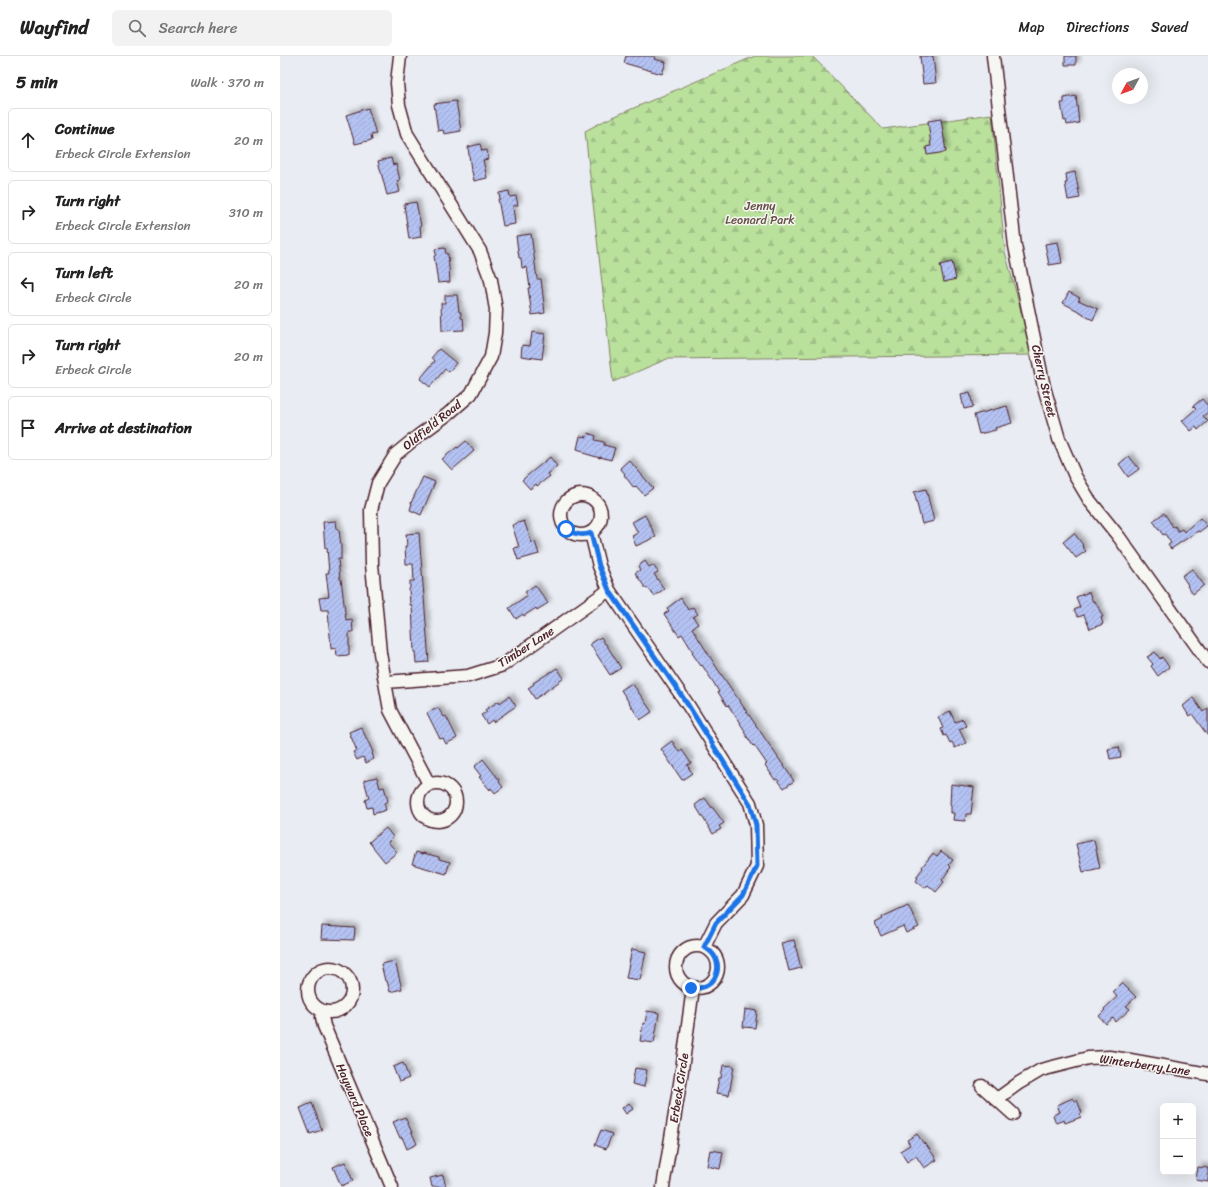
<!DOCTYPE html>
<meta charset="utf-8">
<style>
:root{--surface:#fff;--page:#f2f2f2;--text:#222;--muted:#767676;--line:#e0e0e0}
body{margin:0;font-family:Sriracha,sans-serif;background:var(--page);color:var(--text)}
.controls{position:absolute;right:12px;bottom:12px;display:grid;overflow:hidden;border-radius:6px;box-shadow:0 4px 16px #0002}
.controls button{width:36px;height:36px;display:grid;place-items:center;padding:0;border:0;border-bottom:1px solid var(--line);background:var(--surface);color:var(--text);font:20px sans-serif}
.compass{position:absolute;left:832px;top:12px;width:36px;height:36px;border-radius:50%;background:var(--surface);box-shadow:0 4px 16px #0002;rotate:229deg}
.stop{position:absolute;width:12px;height:12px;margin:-9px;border:3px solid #1a73e8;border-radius:50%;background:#fff}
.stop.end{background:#1a73e8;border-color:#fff;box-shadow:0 1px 4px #0008}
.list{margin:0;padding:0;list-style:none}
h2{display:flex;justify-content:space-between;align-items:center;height:52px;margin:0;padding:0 16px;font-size:17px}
h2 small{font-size:13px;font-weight:400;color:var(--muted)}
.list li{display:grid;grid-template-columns:26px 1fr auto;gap:12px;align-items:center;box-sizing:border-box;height:64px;margin:0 8px 8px;padding:0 8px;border:1px solid var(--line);border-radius:6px}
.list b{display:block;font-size:15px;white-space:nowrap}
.list p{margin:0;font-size:13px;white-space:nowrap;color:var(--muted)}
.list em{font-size:13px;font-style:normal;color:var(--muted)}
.icon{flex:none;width:22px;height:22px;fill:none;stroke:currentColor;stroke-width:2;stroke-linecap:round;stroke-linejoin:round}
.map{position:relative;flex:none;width:928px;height:1131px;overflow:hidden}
header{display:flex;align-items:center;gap:24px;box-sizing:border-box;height:56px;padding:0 20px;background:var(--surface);border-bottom:1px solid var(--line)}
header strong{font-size:19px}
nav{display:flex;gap:22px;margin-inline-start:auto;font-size:14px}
.search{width:280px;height:36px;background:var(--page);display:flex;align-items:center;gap:10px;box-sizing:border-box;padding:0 14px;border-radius:6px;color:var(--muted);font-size:15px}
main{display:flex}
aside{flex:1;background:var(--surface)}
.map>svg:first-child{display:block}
.forest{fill:url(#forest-firs);stroke:#828064}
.building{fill:url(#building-hatch);stroke:#4a1f2b;filter:url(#shadow)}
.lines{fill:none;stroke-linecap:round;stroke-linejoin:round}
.minor-casing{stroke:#4a1f2b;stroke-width:15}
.minor{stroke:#f6f6f2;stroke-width:12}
.route{stroke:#1a73e8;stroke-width:5}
.labels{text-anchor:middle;stroke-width:3;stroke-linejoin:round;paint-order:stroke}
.park-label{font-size:12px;fill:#665047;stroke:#f6f6f2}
.street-label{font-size:12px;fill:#4a1f2b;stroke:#f6f6f2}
</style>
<header>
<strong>Wayfind</strong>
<div class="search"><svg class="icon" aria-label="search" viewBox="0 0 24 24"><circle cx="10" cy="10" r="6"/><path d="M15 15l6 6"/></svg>Search here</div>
<nav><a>Map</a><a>Directions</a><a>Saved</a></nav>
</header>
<main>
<aside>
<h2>5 min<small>Walk · 370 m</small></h2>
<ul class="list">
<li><svg class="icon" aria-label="ahead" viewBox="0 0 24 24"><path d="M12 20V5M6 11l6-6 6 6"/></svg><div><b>Continue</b><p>Erbeck Circle Extension</p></div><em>20 m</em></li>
<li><svg class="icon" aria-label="right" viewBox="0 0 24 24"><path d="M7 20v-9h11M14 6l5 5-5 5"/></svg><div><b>Turn right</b><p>Erbeck Circle Extension</p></div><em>310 m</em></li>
<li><svg class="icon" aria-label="left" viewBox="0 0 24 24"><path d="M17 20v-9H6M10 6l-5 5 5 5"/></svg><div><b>Turn left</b><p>Erbeck Circle</p></div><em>20 m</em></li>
<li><svg class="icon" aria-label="right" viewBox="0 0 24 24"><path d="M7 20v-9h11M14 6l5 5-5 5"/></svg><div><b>Turn right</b><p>Erbeck Circle</p></div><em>20 m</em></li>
<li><svg class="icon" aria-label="arrive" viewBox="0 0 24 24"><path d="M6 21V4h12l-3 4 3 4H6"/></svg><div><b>Arrive at destination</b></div></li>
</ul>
</aside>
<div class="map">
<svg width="928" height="1131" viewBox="0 0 928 1131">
<defs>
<pattern id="forest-firs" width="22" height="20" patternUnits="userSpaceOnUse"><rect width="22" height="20" fill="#bae19c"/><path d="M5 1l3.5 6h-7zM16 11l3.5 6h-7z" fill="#a1c187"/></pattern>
<pattern id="building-hatch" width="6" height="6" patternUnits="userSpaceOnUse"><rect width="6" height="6" fill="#b3c2f2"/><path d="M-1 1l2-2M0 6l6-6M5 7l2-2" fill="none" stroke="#9ba6d0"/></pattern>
<filter id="shadow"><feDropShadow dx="3.5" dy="-3.5" stdDeviation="2" flood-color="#0004"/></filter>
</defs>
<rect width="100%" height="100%" fill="#e9ecf2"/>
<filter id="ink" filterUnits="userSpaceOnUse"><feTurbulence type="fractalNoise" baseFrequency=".025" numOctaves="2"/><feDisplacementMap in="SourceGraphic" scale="8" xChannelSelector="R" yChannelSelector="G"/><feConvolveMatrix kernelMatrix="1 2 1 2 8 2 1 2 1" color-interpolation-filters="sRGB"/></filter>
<g filter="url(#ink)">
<path class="forest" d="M 475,0 L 532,0 L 603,73 L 712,58 L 725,196 L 753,299 L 387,303 L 333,326 L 305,75 L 326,64 Z"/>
<path class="building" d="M 346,0 L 375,0 L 374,3 L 386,6 L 382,18 L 344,7 Z
M 640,0 L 653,0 L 656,27 L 643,28 Z
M 785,0 L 796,0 L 796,9 L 785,9 Z
M 796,40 L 799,67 L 787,69 L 786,64 L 784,65 L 781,47 L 784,47 L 784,42 Z
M 176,45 L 181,75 L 164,78 L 163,74 L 158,75 L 154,48 Z
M 88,52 L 96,78 L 91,79 L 92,84 L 75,88 L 66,59 Z
M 661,63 L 666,96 L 647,99 L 646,91 L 651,90 L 648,65 Z
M 200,88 L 202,95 L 207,94 L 208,103 L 203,104 L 207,122 L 194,125 L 192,115 L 191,115 L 188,91 Z
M 111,102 L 113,109 L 116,108 L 120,124 L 117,125 L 120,136 L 107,139 L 98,105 Z
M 795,116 L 800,142 L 788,144 L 785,127 L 787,127 L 786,118 Z
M 229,135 L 230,141 L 236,140 L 238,149 L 233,150 L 235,168 L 223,170 L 218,143 L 220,143 L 219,137 Z
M 136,146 L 141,170 L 140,170 L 141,181 L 129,183 L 124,148 Z
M 251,178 L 257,223 L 261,223 L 265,257 L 252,259 L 248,232 L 250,232 L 247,211 L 242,212 L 241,202 L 239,202 L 236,180 Z
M 778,186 L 782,207 L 769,209 L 765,188 Z
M 165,192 L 166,198 L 168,198 L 170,226 L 158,227 L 154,200 L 156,199 L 155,193 Z
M 672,206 L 676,223 L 664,226 L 660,209 Z
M 789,236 L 800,242 L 798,244 L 818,253 L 813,264 L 803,259 L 804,258 L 783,247 Z
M 165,239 L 177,239 L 179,256 L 181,256 L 181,262 L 183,262 L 184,274 L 162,275 L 161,247 L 165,247 Z
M 252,276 L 265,278 L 262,303 L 241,300 L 242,289 L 250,290 Z
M 159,293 L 176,307 L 169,316 L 165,313 L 150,331 L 140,323 L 155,305 L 152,301 Z
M 690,337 L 693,351 L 684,353 L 681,339 Z
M 922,343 L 928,350 L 928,356 L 923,360 L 928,365 L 918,374 L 916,371 L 911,375 L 902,365 L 916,353 L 913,350 Z
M 727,350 L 732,367 L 715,372 L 716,374 L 699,378 L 694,359 Z
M 308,377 L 316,380 L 315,384 L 324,386 L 324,389 L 335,392 L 331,404 L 320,401 L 320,402 L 303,397 L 303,395 L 297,393 L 300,380 L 307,381 Z
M 186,385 L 194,395 L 172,414 L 162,403 L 177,391 L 178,392 Z
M 849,400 L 859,413 L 848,421 L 839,408 Z
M 270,401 L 277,410 L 268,418 L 270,420 L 257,430 L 256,428 L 250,433 L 242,424 Z
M 349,404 L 373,432 L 364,439 L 356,430 L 354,432 L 344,419 L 345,418 L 340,412 Z
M 143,421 L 155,426 L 141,459 L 130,454 L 132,447 L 131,447 Z
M 646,433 L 654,465 L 642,468 L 634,436 Z
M 884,457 L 893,471 L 895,470 L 898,475 L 902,473 L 904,476 L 920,462 L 927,470 L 919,476 L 918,475 L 891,493 L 888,489 L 891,487 L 885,478 L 883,479 L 873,465 Z
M 365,459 L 376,481 L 356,490 L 352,480 L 358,477 L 352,466 Z
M 56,465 L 57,473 L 59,473 L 61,491 L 61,503 L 58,503 L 60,523 L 61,523 L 66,564 L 72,563 L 73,576 L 69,576 L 69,599 L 57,600 L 56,592 L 51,593 L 48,554 L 41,554 L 39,542 L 49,541 L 46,517 L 49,517 L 47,492 L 45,492 L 43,466 Z
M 244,465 L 252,487 L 255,486 L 259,498 L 238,504 L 234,492 L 239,491 L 232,469 Z
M 139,477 L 149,606 L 136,607 L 135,596 L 134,596 L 132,549 L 130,549 L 129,533 L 130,532 L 130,525 L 134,525 L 133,508 L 126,508 L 125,490 L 127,490 L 126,478 Z
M 794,477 L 803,489 L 802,490 L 806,495 L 796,502 L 783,486 Z
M 365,505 L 369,511 L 373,509 L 378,516 L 374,518 L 384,533 L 374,540 L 368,532 L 366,533 L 355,517 L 360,514 L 358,510 Z
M 912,513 L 924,529 L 913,538 L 907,530 L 908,529 L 902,520 Z
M 255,529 L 268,547 L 257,554 L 256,552 L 244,560 L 243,558 L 236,563 L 229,552 L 248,539 L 245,536 Z
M 809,536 L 813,546 L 815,545 L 823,561 L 821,561 L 823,568 L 810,573 L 804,559 L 798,561 L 794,554 L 800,551 L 796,541 Z
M 401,542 L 408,554 L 413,551 L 418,558 L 413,561 L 418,568 L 412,572 L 437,612 L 514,725 L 504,732 L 497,723 L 495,724 L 485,709 L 487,708 L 474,689 L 473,690 L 464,676 L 465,675 L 454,658 L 448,649 L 447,650 L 438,636 L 439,636 L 435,629 L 422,609 L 421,610 L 412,597 L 413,596 L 402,578 L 399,580 L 384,558 L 389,555 L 387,552 Z
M 321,581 L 325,588 L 326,588 L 341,612 L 330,619 L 310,588 Z
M 875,596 L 880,603 L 882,601 L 889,611 L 878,620 L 871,610 L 873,608 L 867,601 Z
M 277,612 L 284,622 L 255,643 L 248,632 L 254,628 L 253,627 Z
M 352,627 L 372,656 L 360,664 L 341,634 Z
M 229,640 L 236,650 L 213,666 L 212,664 L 207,668 L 201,659 L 207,656 L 205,654 L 219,645 L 220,647 Z
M 913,642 L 923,656 L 928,652 L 928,680 L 912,658 L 909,660 L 903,650 Z
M 158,652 L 164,661 L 166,660 L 177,682 L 166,688 L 163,682 L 160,683 L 147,657 Z
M 670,655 L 675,666 L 683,663 L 686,670 L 679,673 L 686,687 L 675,692 L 672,686 L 670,687 L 666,679 L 664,680 L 661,673 L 663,672 L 658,661 Z
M 81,671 L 93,696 L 92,697 L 94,703 L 86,707 L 83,701 L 77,704 L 73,696 L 77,695 L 69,676 Z
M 392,685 L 399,696 L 402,694 L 411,707 L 407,709 L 412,717 L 402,724 L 381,693 Z
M 839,691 L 841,701 L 830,703 L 828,693 Z
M 203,703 L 220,725 L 219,726 L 223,731 L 215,737 L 211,732 L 210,734 L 199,721 L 201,720 L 194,711 Z
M 97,721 L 100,732 L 104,731 L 108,745 L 104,747 L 106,754 L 93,758 L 92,751 L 87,752 L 85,744 L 89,742 L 84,724 Z
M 671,728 L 694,731 L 691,758 L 686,758 L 685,765 L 673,764 L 674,757 L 671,757 L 671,750 L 670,749 Z
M 425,742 L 432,752 L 433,752 L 444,767 L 439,770 L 441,773 L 433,778 L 415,749 Z
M 106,772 L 113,781 L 108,786 L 117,796 L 105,806 L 89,786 Z
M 814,784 L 820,812 L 803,816 L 796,788 Z
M 661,795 L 673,804 L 669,809 L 671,811 L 662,824 L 664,826 L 656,836 L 648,829 L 645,832 L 636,825 L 638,822 L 636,821 L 643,812 L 642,811 L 653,797 L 657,800 Z
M 136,796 L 143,798 L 143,797 L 159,801 L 159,803 L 170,806 L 166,818 L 132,808 Z
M 628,849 L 639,871 L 626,877 L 623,870 L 601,880 L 595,867 L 603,863 L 602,861 Z
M 42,870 L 75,872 L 74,884 L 41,883 Z
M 514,884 L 521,912 L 509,915 L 506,903 L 505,904 L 501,887 Z
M 352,893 L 366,896 L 360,924 L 346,922 Z
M 115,905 L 122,933 L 110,936 L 107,925 L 105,925 L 101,908 Z
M 842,927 L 856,941 L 846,950 L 850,953 L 836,966 L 833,962 L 826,968 L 819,960 L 825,954 L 824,953 L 837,941 L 833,936 Z
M 465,953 L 477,955 L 475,972 L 463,971 Z
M 367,955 L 379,957 L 374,987 L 360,985 L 363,967 L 365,968 Z
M 123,1007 L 129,1022 L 119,1026 L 113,1011 Z
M 443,1009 L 454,1010 L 449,1039 L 436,1037 L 439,1022 L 441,1022 Z
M 355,1012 L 367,1014 L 364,1031 L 352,1028 Z
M 793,1042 L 795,1045 L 797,1044 L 802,1057 L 800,1058 L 801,1061 L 785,1067 L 784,1064 L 776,1067 L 773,1059 L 780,1056 L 777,1049 Z
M 32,1047 L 42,1074 L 30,1078 L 20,1052 Z
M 349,1047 L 353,1053 L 346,1058 L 342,1052 Z
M 125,1061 L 137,1088 L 127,1093 L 122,1081 L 120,1082 L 113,1066 Z
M 321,1074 L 332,1078 L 326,1093 L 315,1089 Z
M 637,1078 L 644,1088 L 645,1087 L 657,1104 L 644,1112 L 636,1100 L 627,1106 L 620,1095 L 630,1089 L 627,1084 Z
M 430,1094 L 443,1096 L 440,1113 L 427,1110 Z
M 65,1106 L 73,1125 L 61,1130 L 53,1111 Z
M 918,1111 L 928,1112 L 928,1126 L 916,1124 Z
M 163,1119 L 166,1131 L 152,1131 L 150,1122 Z"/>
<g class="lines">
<g class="minor-casing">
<path id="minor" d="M 120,0 L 117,27 L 119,49 L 127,78 L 200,195 L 211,224 L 216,254 L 215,277 L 211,301 L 191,338 L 168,358 L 138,380 L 116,398 L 98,427 L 91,454 L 92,508 L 100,597 L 105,626 L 110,654 L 149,728
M 713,0 L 735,190 L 764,331 L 779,383 L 795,420 L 810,445 L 839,481 L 928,606
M281 459a20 20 0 1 1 40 0a20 20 0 1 1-40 0Z
M 311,477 L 319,510 L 329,534 L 408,649 L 470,747 L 476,769 L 477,810 L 463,839 L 436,867 L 424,891
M 105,626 L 188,620 L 223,609 L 329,534
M138 746a19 19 0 1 1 38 0a19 19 0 1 1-38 0Z
M396 911a21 21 0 1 1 42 0a21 21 0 1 1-42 0Z
M28 934a22 22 0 1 1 44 0a22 22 0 1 1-44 0Z
M 44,955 L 42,961 L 44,970 L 112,1131
M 702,1030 L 733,1058
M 717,1043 L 739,1027 L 761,1014 L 808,1002 L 829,1001 L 850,1004 L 928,1018
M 383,1131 L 401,1021 L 413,932"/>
</g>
<use href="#minor" class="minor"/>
</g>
</g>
<g class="lines" filter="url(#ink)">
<path class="route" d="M 286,473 C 295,479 302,480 311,477 L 319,510 L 329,534 L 408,649 L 470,748 L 476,769 L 477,810 L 463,839 L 436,867 L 424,891 C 448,903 438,936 411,932"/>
</g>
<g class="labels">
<g class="park-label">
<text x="480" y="154">Jenny<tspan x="480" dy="14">Leonard Park</tspan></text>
</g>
<g class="street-label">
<text transform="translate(764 325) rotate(77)" y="4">Cherry Street</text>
<text transform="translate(152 369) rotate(-39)" y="4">Oldfield Road</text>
<text transform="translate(246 591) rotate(-33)" y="4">Timber Lane</text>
<text transform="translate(865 1009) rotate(8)" y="4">Winterberry Lane</text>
<text transform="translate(399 1032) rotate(-81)" y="4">Erbeck Circle</text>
<text transform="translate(75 1044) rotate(67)" y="4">Hayward Place</text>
</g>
</g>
</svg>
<div class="controls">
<button>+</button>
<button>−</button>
</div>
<svg class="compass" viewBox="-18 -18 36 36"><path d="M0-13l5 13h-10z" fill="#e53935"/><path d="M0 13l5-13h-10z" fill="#767676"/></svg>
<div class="stop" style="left:286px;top:473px"></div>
<div class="stop end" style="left:411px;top:932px"></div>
</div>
</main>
